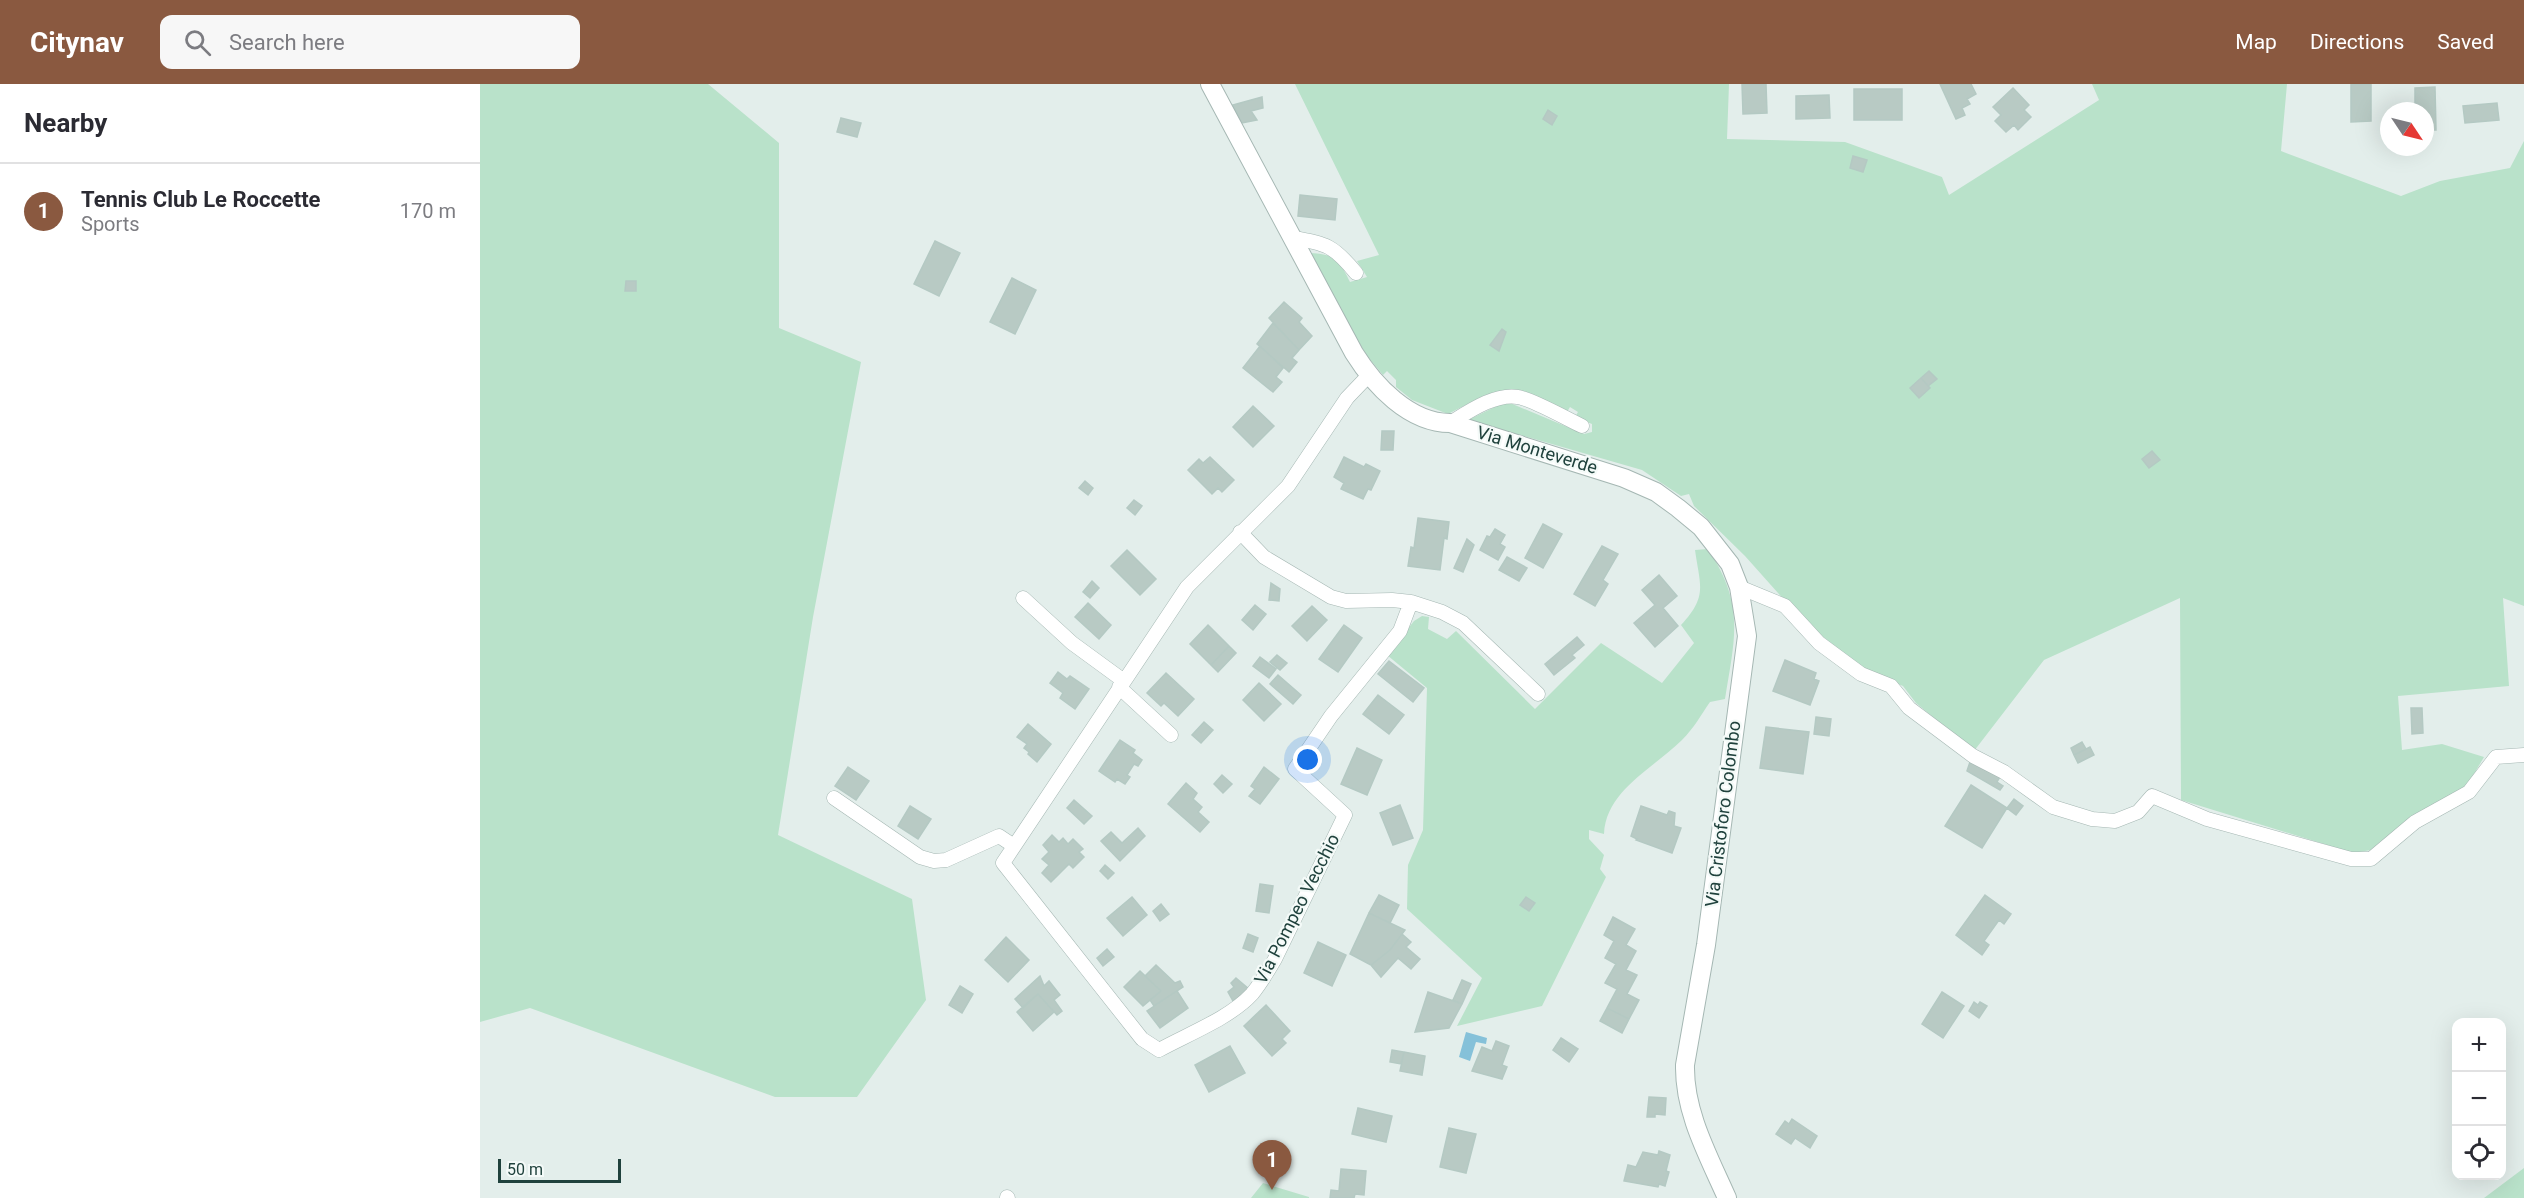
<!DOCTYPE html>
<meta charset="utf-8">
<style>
:root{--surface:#fff;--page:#f7f7f7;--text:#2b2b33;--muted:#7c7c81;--line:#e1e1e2;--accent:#8a5940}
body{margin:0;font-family:Roboto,sans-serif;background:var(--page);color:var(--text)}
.controls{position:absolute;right:18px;bottom:18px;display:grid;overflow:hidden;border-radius:12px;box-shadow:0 6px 24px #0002}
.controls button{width:54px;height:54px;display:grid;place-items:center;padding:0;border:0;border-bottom:2px solid var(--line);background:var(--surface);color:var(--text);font:30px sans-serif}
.compass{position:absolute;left:1900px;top:18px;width:54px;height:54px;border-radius:50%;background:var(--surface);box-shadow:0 6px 24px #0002;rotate:125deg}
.scale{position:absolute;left:18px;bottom:15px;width:123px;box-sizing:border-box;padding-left:6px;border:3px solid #20423d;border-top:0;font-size:16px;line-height:21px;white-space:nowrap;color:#20423d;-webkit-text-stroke:4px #f4faf8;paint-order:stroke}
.you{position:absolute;left:828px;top:676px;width:21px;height:21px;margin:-15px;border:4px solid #fff;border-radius:50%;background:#1a73e8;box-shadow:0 0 0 9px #1a73e833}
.badge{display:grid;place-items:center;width:39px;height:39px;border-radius:50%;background:var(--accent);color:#fff;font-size:20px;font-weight:700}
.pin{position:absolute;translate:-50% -50px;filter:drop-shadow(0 2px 3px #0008)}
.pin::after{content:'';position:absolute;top:32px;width:21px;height:18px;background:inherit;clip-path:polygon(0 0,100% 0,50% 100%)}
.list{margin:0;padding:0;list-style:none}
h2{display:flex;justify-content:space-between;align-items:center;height:78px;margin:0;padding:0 24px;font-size:26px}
h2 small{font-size:20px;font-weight:400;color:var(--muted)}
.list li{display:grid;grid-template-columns:39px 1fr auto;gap:18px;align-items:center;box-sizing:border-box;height:96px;padding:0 24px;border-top:2px solid var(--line)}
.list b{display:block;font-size:22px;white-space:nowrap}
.list p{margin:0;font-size:20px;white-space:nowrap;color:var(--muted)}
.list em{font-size:20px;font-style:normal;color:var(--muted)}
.icon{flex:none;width:33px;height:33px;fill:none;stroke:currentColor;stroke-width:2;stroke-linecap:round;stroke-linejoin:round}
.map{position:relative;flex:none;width:2044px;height:1114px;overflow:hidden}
header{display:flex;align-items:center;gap:36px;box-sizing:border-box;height:84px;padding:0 30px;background:var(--accent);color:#fff}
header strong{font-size:28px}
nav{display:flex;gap:33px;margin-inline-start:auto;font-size:21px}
.search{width:420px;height:54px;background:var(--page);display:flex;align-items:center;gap:15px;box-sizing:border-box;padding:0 21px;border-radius:12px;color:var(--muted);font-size:22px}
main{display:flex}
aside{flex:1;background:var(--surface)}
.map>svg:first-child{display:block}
.green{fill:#b9e2ca}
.water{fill:#85c1d9}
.building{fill:#b8cac4;stroke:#b4c9c3;stroke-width:1.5}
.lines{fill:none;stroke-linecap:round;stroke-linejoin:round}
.minor-casing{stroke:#a5b7b3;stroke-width:15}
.tertiary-casing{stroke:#a5b7b3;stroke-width:20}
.minor{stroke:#fff;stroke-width:14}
.tertiary{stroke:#fff;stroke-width:18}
.labels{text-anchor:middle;stroke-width:4.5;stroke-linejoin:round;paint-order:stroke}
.street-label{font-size:18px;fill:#20423d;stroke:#f4faf8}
</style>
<header>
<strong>Citynav</strong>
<div class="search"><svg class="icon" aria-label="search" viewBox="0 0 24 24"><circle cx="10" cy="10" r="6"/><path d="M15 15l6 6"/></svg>Search here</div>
<nav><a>Map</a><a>Directions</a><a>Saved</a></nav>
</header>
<main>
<aside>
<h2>Nearby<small></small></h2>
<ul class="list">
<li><span class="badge">1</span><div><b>Tennis Club Le Roccette</b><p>Sports</p></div><em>170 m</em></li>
</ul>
</aside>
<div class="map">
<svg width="2044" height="1114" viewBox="0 0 2044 1114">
<rect width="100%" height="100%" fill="#e3eeeb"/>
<path class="green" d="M 0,0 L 228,0 L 299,59 L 299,244 L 381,278 L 333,533 L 298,751 L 432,815 L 446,916 L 377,1013 L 295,1013 L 50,924 L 0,938 Z
M 815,0 L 1249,0 L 1247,55 L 1365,58 L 1462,93 L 1469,111 L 1619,16 L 1612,0 L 1807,0 L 1801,67 L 1921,112 L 1960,97 L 2030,84 L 2044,57 L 2044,522 L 2023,514 L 2029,602 L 1918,612 L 1922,666 L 1962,660 L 2004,673 L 1985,705 L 1891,766 L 1873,769 L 1701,716 L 1700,514 L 1564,576 L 1494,667 L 1436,619 L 1423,602 L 1386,587 L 1322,536 L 1265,472 L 1214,422 L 1209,410 L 1201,412 L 1162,386 L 988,336 L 1019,321 L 1030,319 L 1104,350 L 1112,348 L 1112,340 L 1095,333 L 1098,328 L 1090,323 L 1087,328 L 1025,307 L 1005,311 L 968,330 L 932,316 L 916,303 L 916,296 L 907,287 L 903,291 L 887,272 L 828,169 C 854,169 860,177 870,198 L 887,193 L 877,177 L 899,171 Z
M 1228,465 C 1265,521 1255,553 1245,615 L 1230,618 C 1221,631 1214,644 1202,656 C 1174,684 1126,706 1124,750 L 1109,746 L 1109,755 L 1124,771 L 1120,785 L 1126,793 L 1062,922 L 977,942 L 1002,894 L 927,825 L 928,781 L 943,746 L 947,604 L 907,571 L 934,537 L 942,532 L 949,533 L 948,545 L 967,555 L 976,547 L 1055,625 L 1121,559 L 1182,599 L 1214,559 L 1201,541 C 1228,512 1220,502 1215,466 Z
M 2044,1084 L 2044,1114 L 2004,1114 Z
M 783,1099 L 829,1113 L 829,1114 L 771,1114 Z"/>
<path class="water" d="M 986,948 L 1007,954 L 1006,960 L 996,958 L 990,977 L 979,973 Z"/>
<path class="building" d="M 1262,0 L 1286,0 L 1287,29 L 1263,30 Z
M 1460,0 L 1491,0 L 1496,10 L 1487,15 L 1490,20 L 1482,24 L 1485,31 L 1476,35 Z
M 1871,0 L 1891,0 L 1891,37 L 1871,38 Z
M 1955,3 L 1956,46 L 1945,46 L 1945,27 L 1935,27 L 1935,4 Z
M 1533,4 L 1549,21 L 1544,26 L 1551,33 L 1538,46 L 1534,41 L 1526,48 L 1515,37 L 1521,31 L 1513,23 Z
M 1374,5 L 1422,5 L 1422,36 L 1374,36 Z
M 1349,11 L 1350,34 L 1316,35 L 1316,12 Z
M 782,13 L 783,24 L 771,27 L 777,36 L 762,39 L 753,21 Z
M 2017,19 L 2019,36 L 1985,39 L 1983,22 Z
M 1068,26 L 1077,32 L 1072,41 L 1063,35 Z
M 361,34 L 381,39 L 377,53 L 357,48 Z
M 1373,72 L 1387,76 L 1383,88 L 1370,84 Z
M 820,111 L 857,115 L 855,136 L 818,132 Z
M 455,157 L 480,169 L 459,212 L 434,200 Z
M 532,194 L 556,206 L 535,250 L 510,238 Z
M 146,197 L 156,197 L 156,207 L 145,207 Z
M 804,218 L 822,234 L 819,238 L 832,252 L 819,266 L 789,234 Z
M 793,239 L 819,266 L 812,274 L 817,278 L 809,288 L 777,260 Z
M 1022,245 L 1026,248 L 1019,267 L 1010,261 Z
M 780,262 L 803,284 L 796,293 L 802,298 L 793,308 L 763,284 Z
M 1449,287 L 1457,295 L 1448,302 L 1441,294 Z
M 1441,294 L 1450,304 L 1439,314 L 1430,304 Z
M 773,322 L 794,342 L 773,363 L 753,343 Z
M 902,347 L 914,347 L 913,366 L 901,366 Z
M 1672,367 L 1680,376 L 1669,384 L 1662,375 Z
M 730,373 L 754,396 L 742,408 L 738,404 L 732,410 L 708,386 L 719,375 L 723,379 Z
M 864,373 L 884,383 L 886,380 L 900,387 L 891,406 L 888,405 L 883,415 L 861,405 L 864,399 L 854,393 Z
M 605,397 L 613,404 L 608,411 L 599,404 Z
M 654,416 L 662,422 L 655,431 L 647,424 Z
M 938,434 L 969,438 L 967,455 L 964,454 L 960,486 L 928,482 L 931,463 L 934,464 Z
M 1063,440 L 1082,450 L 1063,484 L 1045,474 Z
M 1015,445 L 1025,451 L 1020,460 L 1025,463 L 1018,476 L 1000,466 L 1007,452 L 1010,453 Z
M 987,455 L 994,461 L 983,488 L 974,484 Z
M 1122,462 L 1138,470 L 1123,496 L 1128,500 L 1115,522 L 1094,510 Z
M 647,466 L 676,495 L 660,511 L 631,482 Z
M 1027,473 L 1047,484 L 1039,497 L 1019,486 Z
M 1179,491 L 1197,512 L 1183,524 L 1198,542 L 1175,563 L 1154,539 L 1175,521 L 1162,506 Z
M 612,497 L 619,504 L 610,514 L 603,508 Z
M 791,499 L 800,505 L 799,517 L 789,516 Z
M 608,519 L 631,541 L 619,555 L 595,533 Z
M 775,521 L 786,530 L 773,546 L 762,536 Z
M 832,522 L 847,536 L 827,557 L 812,542 Z
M 728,541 L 749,562 L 731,581 L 710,560 Z
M 864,541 L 882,554 L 858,588 L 839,575 Z
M 1097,553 L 1104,561 L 1092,571 L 1095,574 L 1074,591 L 1065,580 Z
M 749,562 L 756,569 L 738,588 L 731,581 Z
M 797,571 L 807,579 L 800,586 L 790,578 Z
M 780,573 L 796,585 L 789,594 L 773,582 Z
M 1305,576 L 1336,589 L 1334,595 L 1339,597 L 1330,621 L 1293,607 Z
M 909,577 L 944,604 L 933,618 L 898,590 Z
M 578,588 L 587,595 L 590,592 L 609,605 L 595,625 L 580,614 L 583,609 L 570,599 Z
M 686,589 L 714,615 L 698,632 L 684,619 L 681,622 L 667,609 Z
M 798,591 L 821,611 L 813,620 L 790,600 Z
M 779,599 L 801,620 L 784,637 L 763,616 Z
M 898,611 L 924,631 L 909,650 L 883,630 Z
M 1931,624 L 1942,624 L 1943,649 L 1932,650 Z
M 1336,633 L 1351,635 L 1349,652 L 1334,650 Z
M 724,638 L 733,646 L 721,659 L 712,651 Z
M 548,640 L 571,660 L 557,678 L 548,670 L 549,668 L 544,664 L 547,660 L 537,653 Z
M 1286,643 L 1329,648 L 1323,690 L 1280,684 Z
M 640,656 L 655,666 L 653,669 L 662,676 L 658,682 L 654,680 L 647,691 L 650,693 L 645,700 L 637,695 L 635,698 L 619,687 Z
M 1602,658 L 1606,665 L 1594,671 L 1591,664 Z
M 1610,663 L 1614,671 L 1598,679 L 1594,671 Z
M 877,664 L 902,676 L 887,711 L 861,700 Z
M 1490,678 L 1521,691 L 1517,698 L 1523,702 L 1520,706 L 1487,687 Z
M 368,683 L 389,697 L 376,716 L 355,702 Z
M 784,683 L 799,695 L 780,720 L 769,712 L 775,705 L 771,702 Z
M 742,691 L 752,700 L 743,709 L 734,700 Z
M 706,699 L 717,709 L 713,715 L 722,723 L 718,728 L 729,738 L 720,748 L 688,720 Z
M 1491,701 L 1527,724 L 1502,764 L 1465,742 Z
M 1534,715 L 1543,722 L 1536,731 L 1527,724 Z
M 594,716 L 612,732 L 604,740 L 587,724 Z
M 920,721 L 933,754 L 913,761 L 900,729 Z
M 430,722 L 451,735 L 438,755 L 418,742 Z
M 1161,722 L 1187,731 L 1189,727 L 1195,729 L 1194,742 L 1201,744 L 1192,769 L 1156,756 L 1157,755 L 1151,752 Z
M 658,744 L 665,752 L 640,777 L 621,757 L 631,748 L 642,759 Z
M 572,751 L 579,758 L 583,754 L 588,760 L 593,755 L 603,765 L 599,768 L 604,773 L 593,784 L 589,780 L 571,798 L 562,789 L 569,781 L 562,775 L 569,768 L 563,761 Z
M 625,781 L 634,789 L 628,795 L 620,787 Z
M 780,800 L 793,802 L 789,829 L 776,827 Z
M 899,811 L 919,821 L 910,839 L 889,829 Z
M 1505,811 L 1531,830 L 1524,840 L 1519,836 L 1504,857 L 1509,861 L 1502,871 L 1476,851 Z
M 652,813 L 667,831 L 643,852 L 627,834 Z
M 1046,813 L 1055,819 L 1049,827 L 1040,821 Z
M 681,820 L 689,830 L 680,837 L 673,827 Z
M 889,829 L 925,846 L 910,866 L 891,881 L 870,870 Z
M 1133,833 L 1155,845 L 1146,861 L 1156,867 L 1146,886 L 1157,891 L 1147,910 L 1159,916 L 1149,935 L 1127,924 L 1137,905 L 1125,899 L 1136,880 L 1125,874 L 1134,857 L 1124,851 Z
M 768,850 L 778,854 L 773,868 L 763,864 Z
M 922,850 L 931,858 L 926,863 L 940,875 L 931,885 L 918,874 L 901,893 L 891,881 L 910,866 Z
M 526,853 L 549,876 L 528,898 L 505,876 Z
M 838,858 L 866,871 L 852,902 L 824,889 Z
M 627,865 L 634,873 L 623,882 L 617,874 Z
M 676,881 L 695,899 L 700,897 L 703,903 L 674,922 L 670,916 L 681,907 L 665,892 Z
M 660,887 L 681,907 L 663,922 L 644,903 Z
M 560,892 L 564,902 L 569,897 L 580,911 L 574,916 L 582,927 L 577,931 L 558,910 L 543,924 L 535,915 Z
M 756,894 L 770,906 L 753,917 L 748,908 L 754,903 L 751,899 Z
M 982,896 L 991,900 L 982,920 L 973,916 Z
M 480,902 L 493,910 L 482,929 L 469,921 Z
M 697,907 L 708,924 L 680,944 L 667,927 Z
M 948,908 L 982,920 L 969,944 L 935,948 Z
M 1462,908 L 1484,922 L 1463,954 L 1442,940 Z
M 558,910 L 574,928 L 553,947 L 537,928 Z
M 1494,918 L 1498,921 L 1500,918 L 1507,922 L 1499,934 L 1489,927 Z
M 786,921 L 810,947 L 802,955 L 806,959 L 792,972 L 764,942 Z
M 1127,924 L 1149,935 L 1142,949 L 1120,937 Z
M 1081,954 L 1098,965 L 1089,978 L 1073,966 Z
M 1016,957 L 1029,962 L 1022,981 L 1027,983 L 1022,995 L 992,987 L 1002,963 L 1012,967 Z
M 750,962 L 765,989 L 729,1008 L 715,981 Z
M 912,966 L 924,968 L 921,980 L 910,978 Z
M 924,968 L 945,972 L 942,991 L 920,987 Z
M 1169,1013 L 1186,1014 L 1185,1031 L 1175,1030 L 1175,1033 L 1167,1033 Z
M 878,1024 L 912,1032 L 906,1058 L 872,1050 Z
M 1312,1035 L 1337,1052 L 1330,1064 L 1315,1054 L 1311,1060 L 1296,1050 L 1305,1037 L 1309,1040 Z
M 969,1044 L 996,1050 L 986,1089 L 960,1083 Z
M 1179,1067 L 1190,1071 L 1186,1087 L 1189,1088 L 1185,1102 L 1179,1100 L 1178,1103 L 1144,1097 L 1148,1081 L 1156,1083 L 1163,1068 L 1178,1071 Z
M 861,1085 L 886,1087 L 884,1111 L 875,1110 L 874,1114 L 850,1114 L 851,1106 L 859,1107 Z"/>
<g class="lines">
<g class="minor-casing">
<path id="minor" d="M 813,154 C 846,159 854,162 876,189
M 970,339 C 988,328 1015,309 1038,313 C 1052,315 1087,335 1102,342
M 760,448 L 784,473 L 851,513 L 866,517 L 912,516 L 931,518 L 920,547 L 851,632 L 815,685 L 865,731 L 795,875 C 788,887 781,899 772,910 C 750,934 708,950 679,966 L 662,955 L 523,779 L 707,503 L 808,402 L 867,314 L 889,291
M 1259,503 L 1305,522 L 1339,559 L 1381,590 L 1411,602 L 1429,624 L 1493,672 L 1524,688 L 1573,723 L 1612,735 L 1635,737 L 1658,728 L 1672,712 L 1727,735 L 1871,775 L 1891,775 L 1935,738 L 1989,708 L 2016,673 L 2044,671
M 543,514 L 592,559 L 644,597
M 931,518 L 962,528 L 983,539 L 1058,610
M 639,603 L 691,651
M 354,714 L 440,773 L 454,777 L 466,776 L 519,752 L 534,762
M 527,1113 L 528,1114"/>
</g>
<g class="tertiary-casing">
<path id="tertiary" d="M 730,0 L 874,269 C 894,301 929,339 970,339 L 1144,394 L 1176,408 L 1198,424 L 1221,443 L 1250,480 L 1259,503 L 1267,552 L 1226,861 L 1205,981 C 1204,1028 1228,1071 1247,1114"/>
</g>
<use href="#minor" class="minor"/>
<use href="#tertiary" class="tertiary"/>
</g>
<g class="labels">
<g class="street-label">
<text transform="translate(1057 366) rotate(17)" y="6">Via Monteverde</text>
<text transform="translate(1243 730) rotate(-83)" y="6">Via Cristoforo Colombo</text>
<text transform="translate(817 825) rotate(-63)" y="6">Via Pompeo Vecchio</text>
</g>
</g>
</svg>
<div class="controls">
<button>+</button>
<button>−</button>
<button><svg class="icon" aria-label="locate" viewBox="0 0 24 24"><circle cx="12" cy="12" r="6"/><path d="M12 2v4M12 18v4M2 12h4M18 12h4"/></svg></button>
</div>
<svg class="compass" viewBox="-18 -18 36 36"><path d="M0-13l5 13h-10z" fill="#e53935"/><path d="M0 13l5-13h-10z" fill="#7c7c81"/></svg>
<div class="scale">50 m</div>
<div class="you"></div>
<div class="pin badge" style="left:792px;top:1106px">1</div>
</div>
</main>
